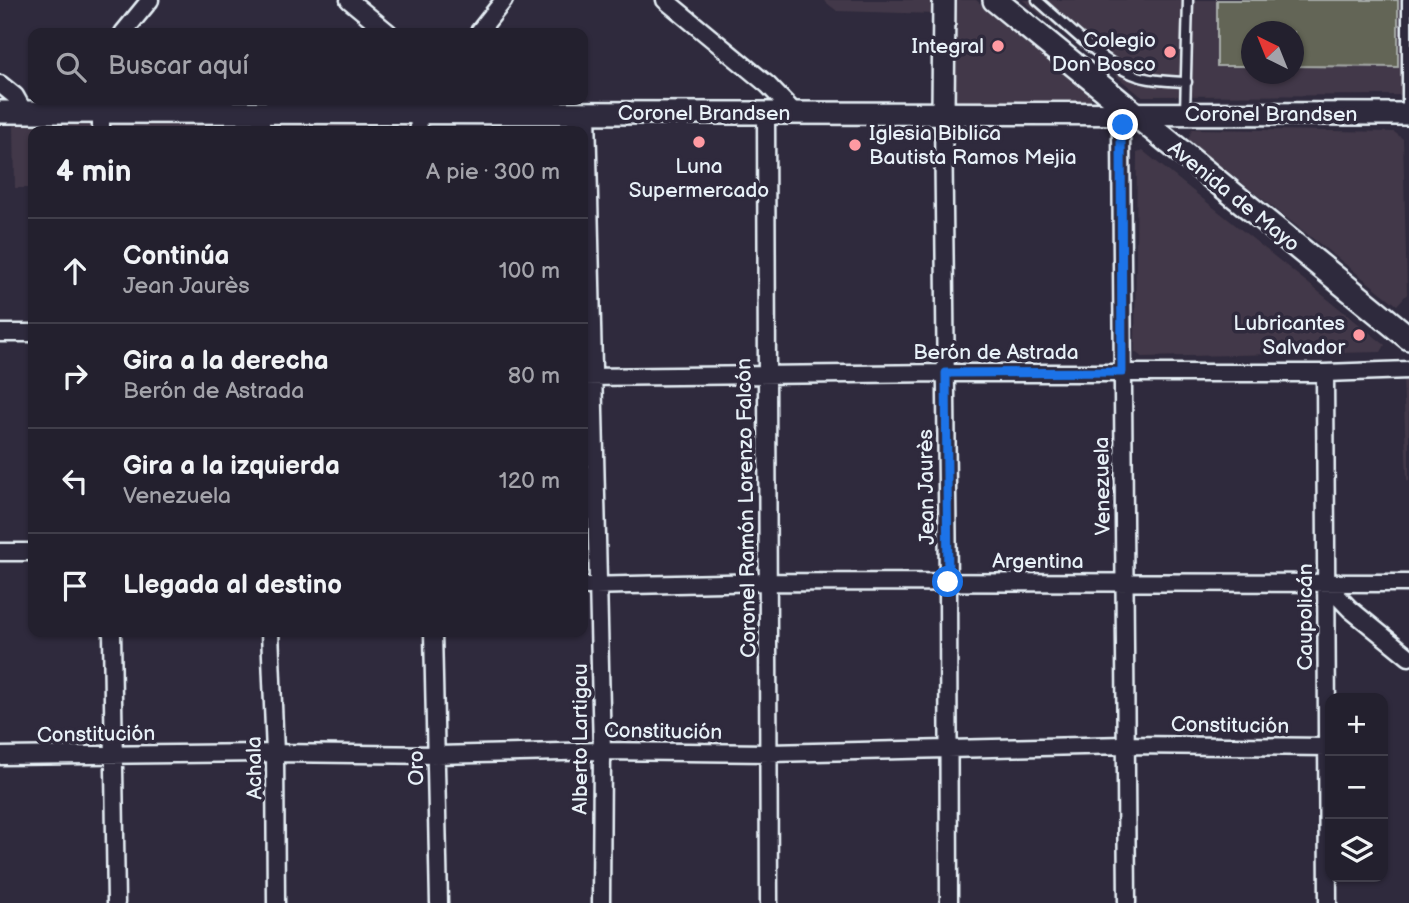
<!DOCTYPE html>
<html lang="es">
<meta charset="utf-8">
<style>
:root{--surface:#23202e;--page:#2f2d3a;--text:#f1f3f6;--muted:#a3a3aa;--line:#403e4a}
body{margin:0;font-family:"Balsamiq Sans",sans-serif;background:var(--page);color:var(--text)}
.controls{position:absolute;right:21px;bottom:21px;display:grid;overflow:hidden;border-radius:14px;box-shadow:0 2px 5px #0004}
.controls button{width:63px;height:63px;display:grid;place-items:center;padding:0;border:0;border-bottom:2px solid var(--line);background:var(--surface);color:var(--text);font:35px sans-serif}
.compass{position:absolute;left:1241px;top:21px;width:63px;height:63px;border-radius:50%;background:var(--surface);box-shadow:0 2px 5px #0004;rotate:317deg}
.stop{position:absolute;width:21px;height:21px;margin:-16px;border:5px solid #1a73e8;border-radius:50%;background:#fff}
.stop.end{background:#1a73e8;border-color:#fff;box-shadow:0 2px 7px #0008}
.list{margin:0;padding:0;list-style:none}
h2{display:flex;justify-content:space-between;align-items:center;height:91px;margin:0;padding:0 28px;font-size:30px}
h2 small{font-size:23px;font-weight:400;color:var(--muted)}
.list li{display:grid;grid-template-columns:46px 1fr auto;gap:21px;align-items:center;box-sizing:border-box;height:105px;padding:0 28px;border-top:2px solid var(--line)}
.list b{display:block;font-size:26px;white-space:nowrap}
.list p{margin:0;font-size:23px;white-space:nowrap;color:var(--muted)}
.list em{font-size:23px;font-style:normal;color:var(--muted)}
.icon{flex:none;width:38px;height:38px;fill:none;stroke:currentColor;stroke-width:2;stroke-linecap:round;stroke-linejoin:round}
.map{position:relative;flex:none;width:1409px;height:903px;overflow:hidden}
.search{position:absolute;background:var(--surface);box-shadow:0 2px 5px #0004;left:28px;top:28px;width:560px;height:77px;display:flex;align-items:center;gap:18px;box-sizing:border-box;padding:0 24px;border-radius:14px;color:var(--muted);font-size:26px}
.panel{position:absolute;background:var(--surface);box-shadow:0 2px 5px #0004;left:28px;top:126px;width:560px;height:511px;border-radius:14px}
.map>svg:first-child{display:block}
.built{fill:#433948;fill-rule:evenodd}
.green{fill:#646557;stroke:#a6aba8;stroke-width:2}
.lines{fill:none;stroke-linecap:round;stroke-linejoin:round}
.service-casing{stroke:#e8f1f8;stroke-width:13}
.minor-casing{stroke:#e8f1f8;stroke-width:21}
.tertiary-casing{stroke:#e8f1f8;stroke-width:26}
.secondary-casing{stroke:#e8f1f8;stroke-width:28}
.service{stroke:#2f2a3d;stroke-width:8}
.minor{stroke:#2f2a3d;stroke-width:16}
.tertiary{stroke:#2f2a3d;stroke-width:21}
.secondary{stroke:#2f2a3d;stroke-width:23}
.route{stroke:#1a73e8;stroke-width:9}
.poi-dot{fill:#ff9aa2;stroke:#2f2a3d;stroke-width:2.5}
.labels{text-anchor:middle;stroke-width:7;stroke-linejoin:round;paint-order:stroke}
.poi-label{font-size:21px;fill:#e8f1f8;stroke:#2f2a3d;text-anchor:end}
.street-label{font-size:21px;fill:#e8f1f8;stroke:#2f2a3d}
</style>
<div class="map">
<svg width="1409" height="903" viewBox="0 0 1409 903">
<rect width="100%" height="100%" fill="#2f2a3d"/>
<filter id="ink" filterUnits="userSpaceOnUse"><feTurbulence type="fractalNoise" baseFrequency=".0143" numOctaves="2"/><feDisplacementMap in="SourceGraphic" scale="14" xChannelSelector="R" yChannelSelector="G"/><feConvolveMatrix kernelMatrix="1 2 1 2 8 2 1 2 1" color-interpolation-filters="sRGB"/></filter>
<g filter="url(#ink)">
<path class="built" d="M 823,0 L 937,0 L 938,14 L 837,11 Z
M 950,0 L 976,0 L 1089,92 L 1091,100 L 1087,104 L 958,107 L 951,102 Z
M 1023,0 L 1409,0 L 1409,95 L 1141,96 ZM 1252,32 L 1294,32 L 1294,74 L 1252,74 Z
M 14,121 L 93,122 L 94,131 L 33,131 L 33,188 L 15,188 Z
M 248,121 L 253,131 L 106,131 L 111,122 Z
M 269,121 L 408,123 L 412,131 L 265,131 Z
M 1192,129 L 1394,132 L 1403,139 L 1407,294 L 1397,305 L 1188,140 Z
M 1143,151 L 1385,345 L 1381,352 L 1142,357 L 1135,352 L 1137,153 Z
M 1403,376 L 1409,376 L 1409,481 L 1407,480 Z"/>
<path class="green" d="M 1217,0 L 1398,0 L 1398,67 L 1294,66 L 1294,32 L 1252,32 L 1251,66 L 1217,66 Z"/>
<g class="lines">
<g class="service-casing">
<path id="service" d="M 1037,0 C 1064,23 1101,61 1132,74 C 1149,81 1169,81 1187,82
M 1407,111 L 1407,0
M 1185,112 L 1188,0"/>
</g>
<g class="minor-casing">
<path id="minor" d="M 349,0 L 389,33
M 665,0 L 768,85 L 795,113
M 123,33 L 150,0
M 478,33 L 504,0
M 0,84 L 15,96 L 24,112
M 101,111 L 101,131
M 261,112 L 261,131
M 587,112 L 602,751 L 601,903
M 943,112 L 948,582 L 949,903
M 766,113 L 769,903
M 419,131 L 418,114 L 427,100
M 0,333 L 33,333
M 1325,373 L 1328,903
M 583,377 L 946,373 L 1325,373 L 1409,370
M 0,552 L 33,552
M 1325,583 L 1350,609 L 1409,657
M 583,586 L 769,582 L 1409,583
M 112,632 L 116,903
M 270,632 L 275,753 L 276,903
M 433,632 L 439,903
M 0,756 L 275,753 L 437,755 L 602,751 L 769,753 L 1126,745 L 1326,747
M 1127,903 L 1121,133 L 1130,112"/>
</g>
<g class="tertiary-casing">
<path id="tertiary" d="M 0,112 L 1409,114
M 943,112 L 944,0"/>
</g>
<g class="secondary-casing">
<path id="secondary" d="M 995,0 L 1409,338"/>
</g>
<use href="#service" class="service"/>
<use href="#minor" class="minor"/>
<use href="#tertiary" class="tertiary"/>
<use href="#secondary" class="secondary"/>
</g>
</g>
<g class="lines" filter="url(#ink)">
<path class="route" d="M 948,582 L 946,373 L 1122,372 L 1121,133 L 1123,125"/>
</g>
<g class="poi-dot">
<circle cx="998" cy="46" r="7"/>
<circle cx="1170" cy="52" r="7"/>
<circle cx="699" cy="142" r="7"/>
<circle cx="855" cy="145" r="7"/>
<circle cx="1359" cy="335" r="7"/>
</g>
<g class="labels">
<g class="poi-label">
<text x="1156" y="47">Colegio<tspan x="1156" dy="24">Don Bosco</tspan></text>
<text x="984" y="53">Integral</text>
<text x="869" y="140" text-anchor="start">Iglesia Biblica<tspan x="869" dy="24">Bautista Ramos Mejia</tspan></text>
<text x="699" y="173" text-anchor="middle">Luna<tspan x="699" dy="24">Supermercado</tspan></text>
<text x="1345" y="330">Lubricantes<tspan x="1345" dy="24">Salvador</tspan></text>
</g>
<g class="street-label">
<text x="704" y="120">Coronel Brandsen</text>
<text x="1271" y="121">Coronel Brandsen</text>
<text transform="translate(1234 196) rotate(39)" y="7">Avenida de Mayo</text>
<text x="996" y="359">Berón de Astrada</text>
<text transform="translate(1102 486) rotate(-91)" y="7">Venezuela</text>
<text transform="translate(926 487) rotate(-91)" y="7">Jean Jaurès</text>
<text transform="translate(746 508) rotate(-91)" y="7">Coronel Ramón Lorenzo Falcón</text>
<text x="1038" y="568">Argentina</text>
<text transform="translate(1305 617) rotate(-90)" y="7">Caupolicán</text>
<text transform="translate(1230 725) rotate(1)" y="7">Constitución</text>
<text transform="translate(663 731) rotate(1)" y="7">Constitución</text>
<text transform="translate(96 734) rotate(-1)" y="7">Constitución</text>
<text transform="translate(580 739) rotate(-90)" y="7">Alberto Lartigau</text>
<text transform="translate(254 768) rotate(-91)" y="7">Achala</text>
<text transform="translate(416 768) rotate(-91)" y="7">Oro</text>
</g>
</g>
</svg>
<div class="controls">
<button>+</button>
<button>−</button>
<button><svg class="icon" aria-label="layers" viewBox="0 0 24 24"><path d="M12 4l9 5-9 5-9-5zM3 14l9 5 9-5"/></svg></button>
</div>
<svg class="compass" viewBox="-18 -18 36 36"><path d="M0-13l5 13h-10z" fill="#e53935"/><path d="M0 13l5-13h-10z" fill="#a3a3aa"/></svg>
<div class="stop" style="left:948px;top:582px"></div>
<div class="stop end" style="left:1123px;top:125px"></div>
<div class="search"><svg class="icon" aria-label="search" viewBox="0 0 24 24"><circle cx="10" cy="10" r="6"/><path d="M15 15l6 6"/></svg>Buscar aquí</div>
<section class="panel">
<h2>4 min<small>A pie · 300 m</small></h2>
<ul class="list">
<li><svg class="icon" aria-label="ahead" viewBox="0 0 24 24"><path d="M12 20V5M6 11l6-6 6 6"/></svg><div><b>Continúa</b><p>Jean Jaurès</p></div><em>100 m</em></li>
<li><svg class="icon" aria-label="right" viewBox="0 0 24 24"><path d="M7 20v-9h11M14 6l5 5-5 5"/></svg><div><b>Gira a la derecha</b><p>Berón de Astrada</p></div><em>80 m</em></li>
<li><svg class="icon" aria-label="left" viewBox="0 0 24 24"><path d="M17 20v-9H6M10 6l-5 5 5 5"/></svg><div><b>Gira a la izquierda</b><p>Venezuela</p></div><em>120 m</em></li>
<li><svg class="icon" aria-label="arrive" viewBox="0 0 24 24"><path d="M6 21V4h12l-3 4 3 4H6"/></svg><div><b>Llegada al destino</b></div></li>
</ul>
</section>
</div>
